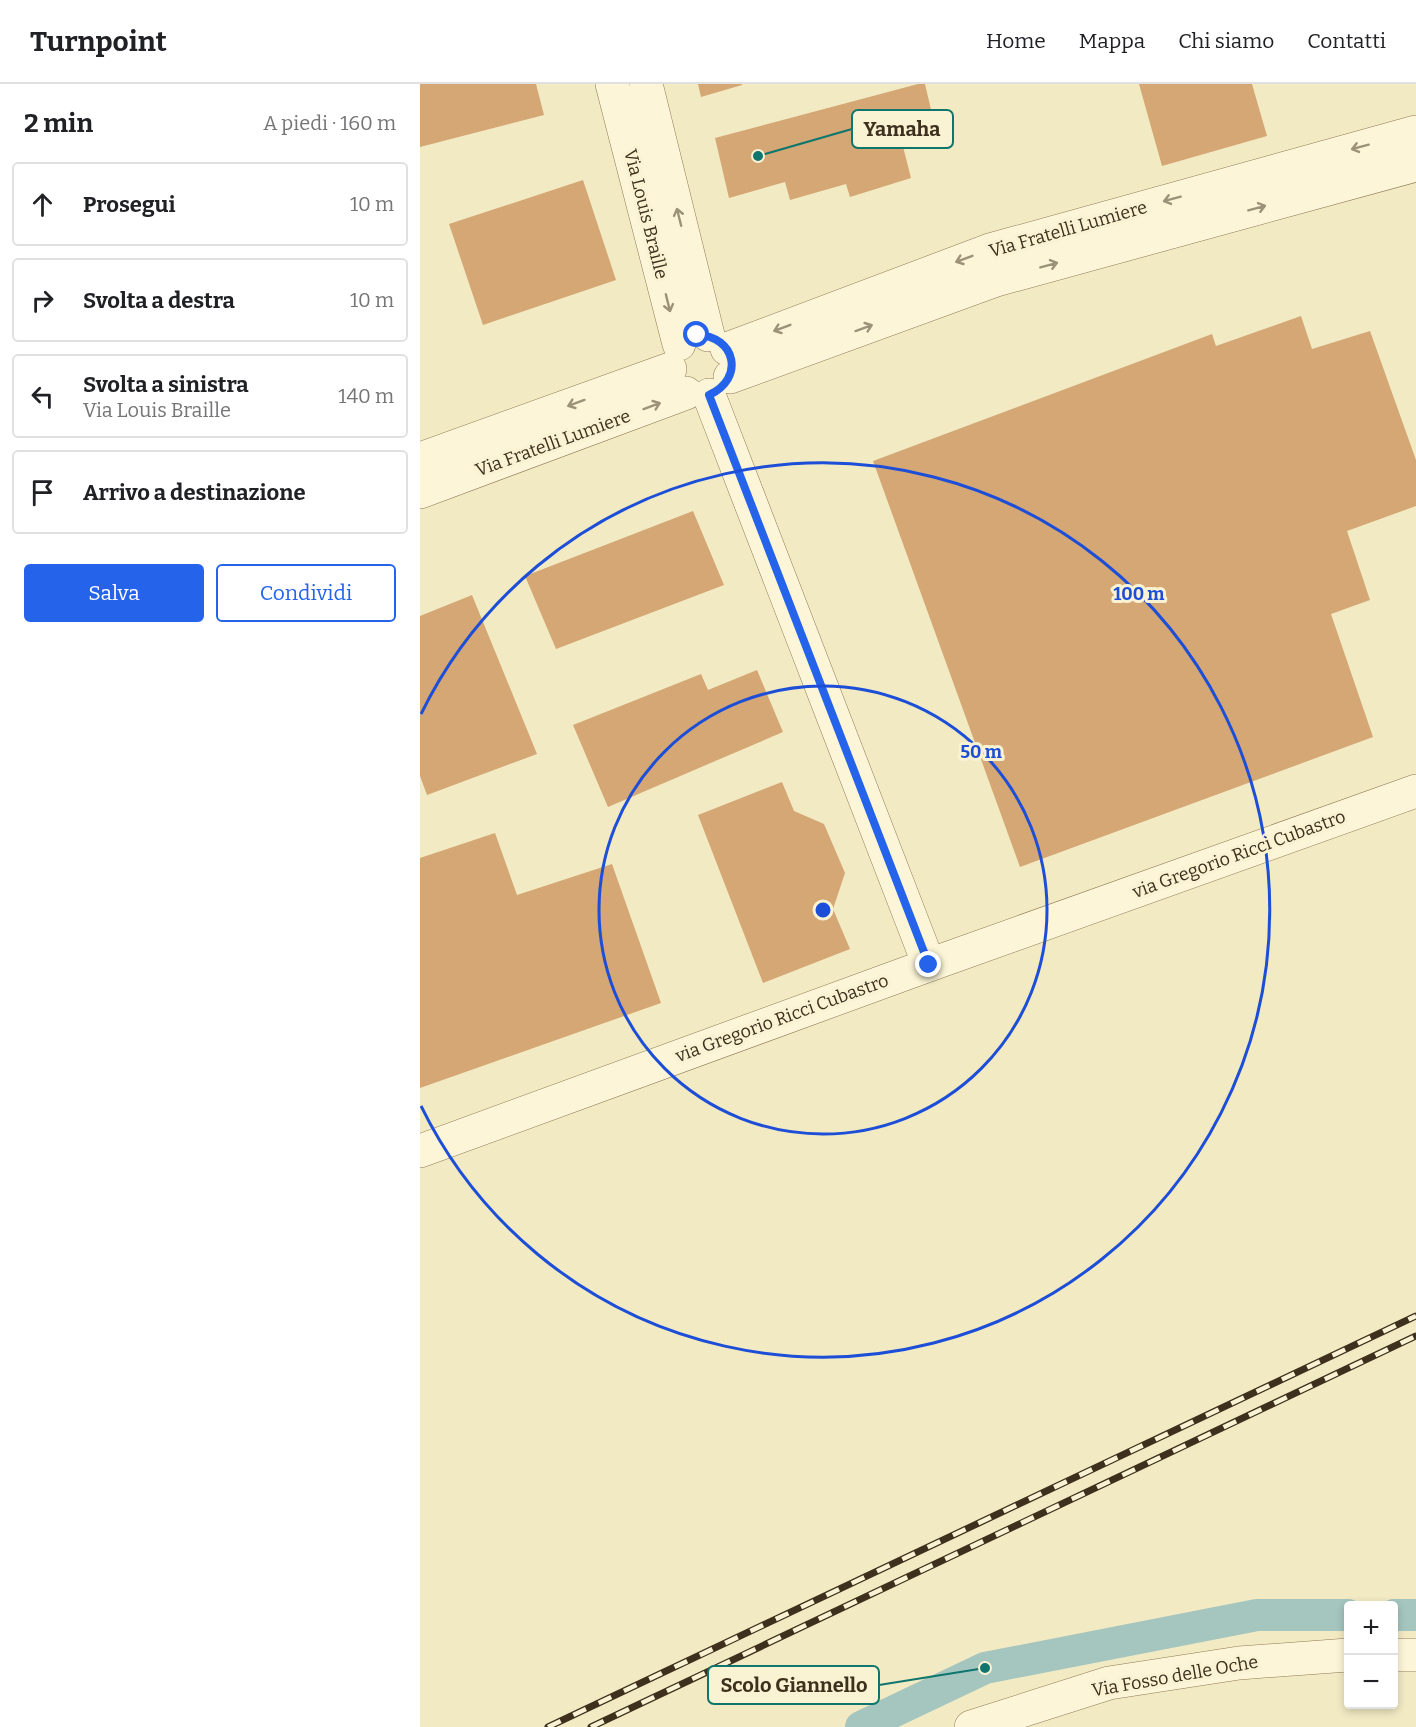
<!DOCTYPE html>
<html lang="it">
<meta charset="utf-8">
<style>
:root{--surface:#fff;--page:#f2f2f2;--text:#202124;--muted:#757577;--line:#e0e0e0;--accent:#2563eb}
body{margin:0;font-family:Bitter,serif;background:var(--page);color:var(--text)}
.controls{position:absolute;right:18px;bottom:18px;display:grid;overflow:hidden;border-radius:6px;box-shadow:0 3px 9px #0003}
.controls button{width:54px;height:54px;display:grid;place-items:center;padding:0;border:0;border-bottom:2px solid var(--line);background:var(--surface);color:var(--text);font:30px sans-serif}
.stop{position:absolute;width:18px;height:18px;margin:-14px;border:4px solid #2563eb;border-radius:50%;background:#fff}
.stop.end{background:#2563eb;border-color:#fff;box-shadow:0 2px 6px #0008}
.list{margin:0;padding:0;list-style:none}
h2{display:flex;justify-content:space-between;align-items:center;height:78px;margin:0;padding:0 24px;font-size:26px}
h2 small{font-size:20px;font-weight:400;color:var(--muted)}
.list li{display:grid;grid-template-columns:39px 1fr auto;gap:18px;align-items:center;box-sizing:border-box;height:84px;margin:0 12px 12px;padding:0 12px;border:2px solid var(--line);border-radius:6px}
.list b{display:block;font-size:22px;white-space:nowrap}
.list p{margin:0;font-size:20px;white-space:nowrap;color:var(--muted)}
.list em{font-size:20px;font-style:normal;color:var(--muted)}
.actions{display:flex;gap:12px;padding:18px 24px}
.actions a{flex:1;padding:14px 0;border:2px solid var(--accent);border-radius:6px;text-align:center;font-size:21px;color:var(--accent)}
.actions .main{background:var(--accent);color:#fff}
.icon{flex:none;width:33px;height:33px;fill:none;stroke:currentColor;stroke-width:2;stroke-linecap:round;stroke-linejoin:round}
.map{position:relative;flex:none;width:996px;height:1643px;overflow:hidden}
header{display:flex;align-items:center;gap:36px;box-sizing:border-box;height:84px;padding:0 30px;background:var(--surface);border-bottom:2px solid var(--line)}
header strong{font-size:28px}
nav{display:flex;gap:33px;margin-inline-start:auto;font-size:21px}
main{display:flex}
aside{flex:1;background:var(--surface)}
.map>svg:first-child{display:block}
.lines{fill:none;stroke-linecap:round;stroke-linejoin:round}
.canal{stroke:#a5c5bf;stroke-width:32}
.building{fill:#d4a775}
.street-casing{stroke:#8f7b57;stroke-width:34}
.street{stroke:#fcf5d7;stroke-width:33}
.rail-casing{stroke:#3d301d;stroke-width:7}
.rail{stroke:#f9f2d3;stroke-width:4.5;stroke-dasharray:14;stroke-linecap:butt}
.oneway{stroke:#9c927a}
.route{stroke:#2563eb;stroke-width:8}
.ring{fill:none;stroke:#1d4ed8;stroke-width:3}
.labels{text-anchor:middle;stroke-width:6;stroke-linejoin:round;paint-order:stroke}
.street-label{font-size:18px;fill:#3d301d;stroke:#f9f2d3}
.centre{fill:#1d4ed8;stroke:#f9f2d3;stroke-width:3}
.ring-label{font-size:18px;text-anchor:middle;font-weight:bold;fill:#1d4ed8;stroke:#f9f2d3;stroke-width:6;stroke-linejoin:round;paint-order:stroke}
.leader{fill:none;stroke:#0f766e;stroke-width:2}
.callout-dot{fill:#0f766e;stroke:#f9f2d3;stroke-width:2}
.callout{fill:#f9f2d3;stroke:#0f766e;stroke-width:2}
.callout-label{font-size:20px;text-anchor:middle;font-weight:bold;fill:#3d301d}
</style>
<header>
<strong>Turnpoint</strong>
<nav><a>Home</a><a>Mappa</a><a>Chi siamo</a><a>Contatti</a></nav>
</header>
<main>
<aside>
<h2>2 min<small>A piedi · 160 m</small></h2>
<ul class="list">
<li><svg class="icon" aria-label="ahead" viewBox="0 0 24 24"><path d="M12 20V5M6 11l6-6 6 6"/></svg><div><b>Prosegui</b></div><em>10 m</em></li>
<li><svg class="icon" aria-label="right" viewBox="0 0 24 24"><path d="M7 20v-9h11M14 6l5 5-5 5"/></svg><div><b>Svolta a destra</b></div><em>10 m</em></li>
<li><svg class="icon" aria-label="left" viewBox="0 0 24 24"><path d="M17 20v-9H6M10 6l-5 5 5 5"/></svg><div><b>Svolta a sinistra</b><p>Via Louis Braille</p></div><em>140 m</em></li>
<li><svg class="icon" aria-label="arrive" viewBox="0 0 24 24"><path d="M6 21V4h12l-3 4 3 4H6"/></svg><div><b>Arrivo a destinazione</b></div></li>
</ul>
<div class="actions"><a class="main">Salva</a><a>Condividi</a></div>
</aside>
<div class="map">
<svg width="996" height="1643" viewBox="0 0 996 1643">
<rect width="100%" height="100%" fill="#f2eac3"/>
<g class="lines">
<path class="canal" d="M 974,1531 L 996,1531
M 441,1643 L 565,1584 L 837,1531 L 928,1531"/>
</g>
<path class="building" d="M 0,0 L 116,0 L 124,31 L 0,63 Z
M 278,0 L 322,0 L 322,1 L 281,13 Z
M 498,0 L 505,0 L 513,34 L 478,43 L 491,94 L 430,113 L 426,100 L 370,116 L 365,98 L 309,114 L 295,54 Z
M 719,0 L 832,0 L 847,52 L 742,82 Z
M 163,96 L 196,196 L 63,241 L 29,140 Z
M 881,232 L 892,265 L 950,247 L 996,376 L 996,422 L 927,447 L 950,516 L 911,530 L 953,653 L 600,783 L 453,377 L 792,250 L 796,262 Z
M 273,427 L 304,501 L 136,565 L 105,492 Z
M 52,511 L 117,670 L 7,711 L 0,692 L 0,532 Z
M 337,586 L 363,648 L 188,723 L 153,641 L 281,590 L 288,606 Z
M 362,698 L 374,727 L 404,740 L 425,789 L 413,825 L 430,865 L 343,899 L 278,731 Z
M 75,749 L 97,811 L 192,780 L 241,919 L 0,1004 L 0,774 Z"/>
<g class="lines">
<g class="street-casing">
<path id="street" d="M 192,0 L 259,260
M 226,0 L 288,251
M 307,265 L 570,166 L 996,48
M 310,293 L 576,196 L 996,81
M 289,311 L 509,881
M 0,375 L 250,285
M 0,408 L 266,309
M 0,1067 L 509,881 L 996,707
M 974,1571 L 996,1571
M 551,1643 L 689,1599 L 819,1579 L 928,1571"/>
</g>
<use href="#street" class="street"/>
<g class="rail-casing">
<path id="rail" d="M 128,1643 L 996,1232
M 171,1643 L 996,1252"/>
</g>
<use href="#rail" class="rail"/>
</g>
<defs><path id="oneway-shaft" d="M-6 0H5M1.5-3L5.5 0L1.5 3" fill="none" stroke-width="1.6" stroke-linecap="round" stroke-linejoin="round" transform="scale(1.5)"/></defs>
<g class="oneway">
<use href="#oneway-shaft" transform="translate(940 63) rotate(165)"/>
<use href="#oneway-shaft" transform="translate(752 115) rotate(165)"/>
<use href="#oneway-shaft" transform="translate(837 124) rotate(-15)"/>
<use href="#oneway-shaft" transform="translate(259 133) rotate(-104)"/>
<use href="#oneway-shaft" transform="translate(544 175) rotate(159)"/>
<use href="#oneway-shaft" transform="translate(629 181) rotate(-15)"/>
<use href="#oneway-shaft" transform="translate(248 219) rotate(76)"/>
<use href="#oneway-shaft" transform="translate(362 244) rotate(159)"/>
<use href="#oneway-shaft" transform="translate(444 244) rotate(-20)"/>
<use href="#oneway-shaft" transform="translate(156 319) rotate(160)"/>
<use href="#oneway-shaft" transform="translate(232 322) rotate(-20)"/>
</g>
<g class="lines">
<path class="route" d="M 277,251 C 316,252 325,295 289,311 L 509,881"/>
</g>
<g class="ring">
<circle cx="403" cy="826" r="224"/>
<path d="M1 630A447 447 0 1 1 1 1022"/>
</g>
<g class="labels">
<g class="street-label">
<text transform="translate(226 130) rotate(76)" y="6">Via Louis Braille</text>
<text transform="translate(648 145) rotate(-16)" y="6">Via Fratelli Lumiere</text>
<text transform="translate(133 359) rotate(-20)" y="6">Via Fratelli Lumiere</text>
<text transform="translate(819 770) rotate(-20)" y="6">via Gregorio Ricci Cubastro</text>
<text transform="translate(362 934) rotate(-20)" y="6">via Gregorio Ricci Cubastro</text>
<text transform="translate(755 1592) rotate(-10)" y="6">Via Fosso delle Oche</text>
</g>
</g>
<circle cx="403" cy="826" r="9" class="centre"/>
<g class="ring-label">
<text x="719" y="516">100 m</text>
<text x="561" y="674">50 m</text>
</g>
<path class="leader" d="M338 72L432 45M565 1584L459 1601"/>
<g class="callout-dot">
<circle cx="338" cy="72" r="6"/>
<circle cx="565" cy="1584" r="6"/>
</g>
<g class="callout">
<rect x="432" y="26" width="101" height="38" rx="6"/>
<rect x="288" y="1582" width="171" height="38" rx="6"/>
</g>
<g class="callout-label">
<text x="482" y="52">Yamaha</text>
<text x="374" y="1608">Scolo Giannello</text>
</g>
</svg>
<div class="controls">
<button>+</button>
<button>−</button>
</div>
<div class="stop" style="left:277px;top:251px"></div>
<div class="stop end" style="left:509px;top:881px"></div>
</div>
</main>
